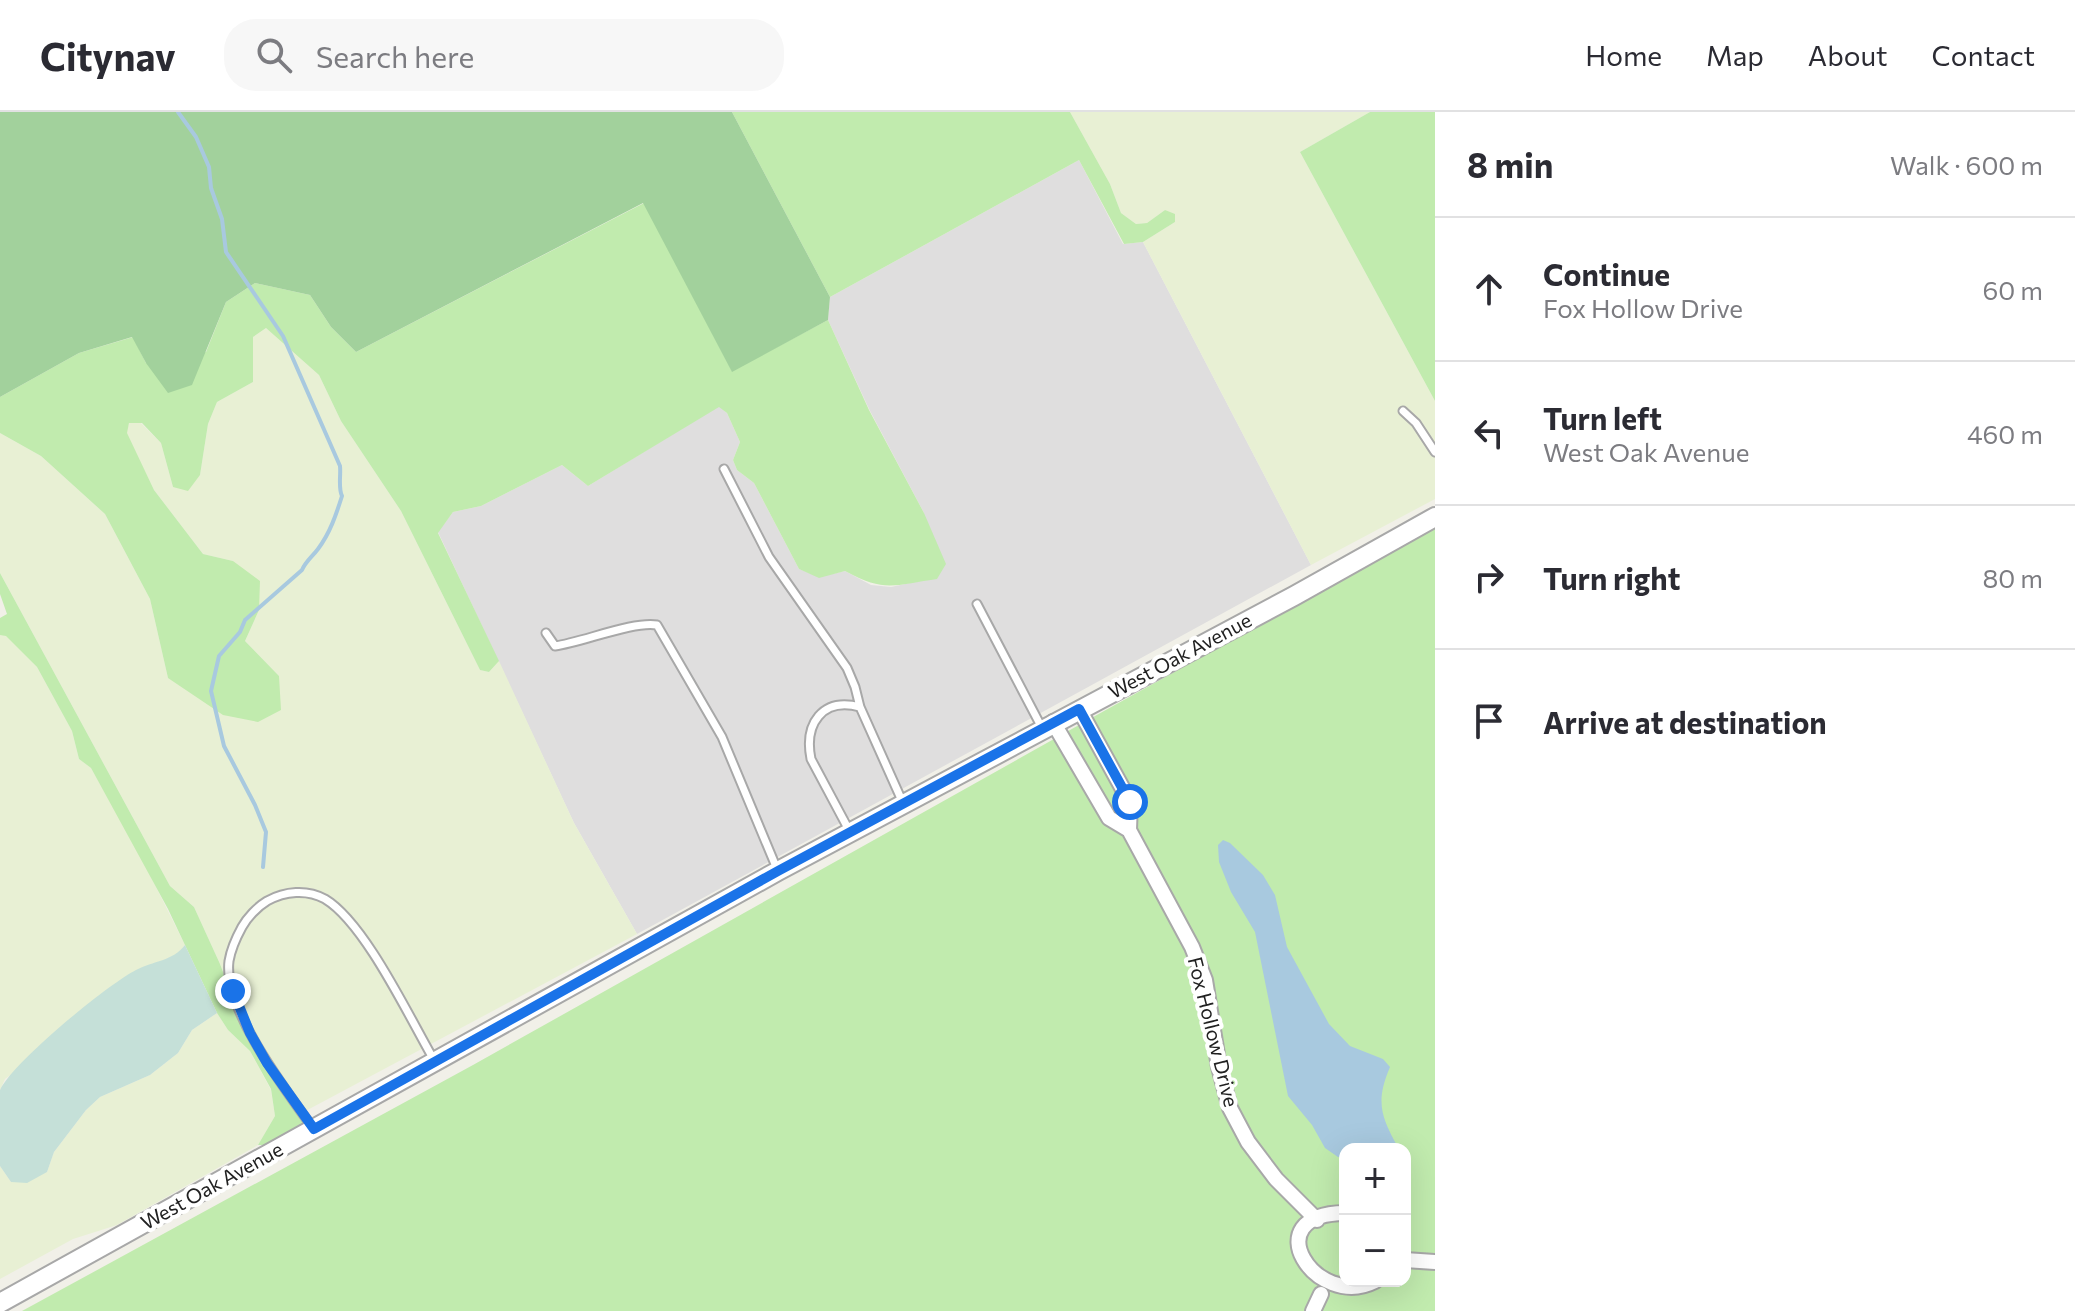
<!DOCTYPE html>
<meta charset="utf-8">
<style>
:root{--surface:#fff;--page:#f7f7f7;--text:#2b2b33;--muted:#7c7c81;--line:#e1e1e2}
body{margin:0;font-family:Commissioner,sans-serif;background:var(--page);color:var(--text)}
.controls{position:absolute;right:24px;bottom:24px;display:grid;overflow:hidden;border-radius:16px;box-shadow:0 8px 32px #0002}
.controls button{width:72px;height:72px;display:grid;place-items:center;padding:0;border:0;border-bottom:2px solid var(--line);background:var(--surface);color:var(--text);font:40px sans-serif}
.stop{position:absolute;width:24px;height:24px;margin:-18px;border:6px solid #1a73e8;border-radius:50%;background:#fff}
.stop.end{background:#1a73e8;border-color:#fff;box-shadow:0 2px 8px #0008}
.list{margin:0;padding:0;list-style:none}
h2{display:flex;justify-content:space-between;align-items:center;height:104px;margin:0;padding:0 32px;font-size:34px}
h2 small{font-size:26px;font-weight:400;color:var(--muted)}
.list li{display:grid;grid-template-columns:52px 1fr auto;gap:24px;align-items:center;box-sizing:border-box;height:144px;padding:0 32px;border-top:2px solid var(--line)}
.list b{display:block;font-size:30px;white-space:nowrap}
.list p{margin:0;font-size:26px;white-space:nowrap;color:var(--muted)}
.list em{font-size:26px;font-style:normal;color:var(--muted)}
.icon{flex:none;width:44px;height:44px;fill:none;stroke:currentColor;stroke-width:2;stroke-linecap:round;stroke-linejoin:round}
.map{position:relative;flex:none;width:1435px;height:1199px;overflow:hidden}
header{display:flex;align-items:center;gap:48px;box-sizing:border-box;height:112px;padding:0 40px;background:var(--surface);border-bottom:2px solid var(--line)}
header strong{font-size:38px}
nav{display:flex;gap:44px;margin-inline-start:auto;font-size:28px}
.search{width:560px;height:72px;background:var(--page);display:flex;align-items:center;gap:20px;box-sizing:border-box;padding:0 28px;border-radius:32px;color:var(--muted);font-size:30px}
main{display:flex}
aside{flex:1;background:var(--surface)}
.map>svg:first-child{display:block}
.residential{fill:#dfdede}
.farmland{fill:#e8f0d4}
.grass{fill:#c1ebae;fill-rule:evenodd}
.forest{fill:#a2d19c}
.wetland{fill:#c5e0d8}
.water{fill:#a8c9df}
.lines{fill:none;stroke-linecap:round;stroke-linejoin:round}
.stream{stroke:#a8c9df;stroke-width:4}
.service-casing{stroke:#a8a8a8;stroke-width:11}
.minor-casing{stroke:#a8a8a8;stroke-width:18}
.tertiary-casing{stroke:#a8a8a8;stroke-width:22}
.service{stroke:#fff;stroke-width:7}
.minor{stroke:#fff;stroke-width:14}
.tertiary{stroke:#fff;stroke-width:18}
.route{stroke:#1a73e8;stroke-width:10}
.labels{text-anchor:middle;stroke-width:8;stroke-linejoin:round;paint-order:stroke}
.street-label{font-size:20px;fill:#212121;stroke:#fff}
</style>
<header>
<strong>Citynav</strong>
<div class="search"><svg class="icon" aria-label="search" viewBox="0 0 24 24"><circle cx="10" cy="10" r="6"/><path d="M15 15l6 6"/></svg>Search here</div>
<nav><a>Home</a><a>Map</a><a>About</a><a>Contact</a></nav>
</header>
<main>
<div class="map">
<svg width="1435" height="1199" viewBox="0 0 1435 1199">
<rect width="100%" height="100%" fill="#f1f0e8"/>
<path class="residential" d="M 1079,48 L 1123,132 L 1143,130 L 1311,453 L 637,822 L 574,711 L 438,420 L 453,400 L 481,394 L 562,353 L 588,374 L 719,294 L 727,301 L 740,330 L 733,348 L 737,358 L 754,371 L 799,457 L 819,465 L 845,459 L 871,473 L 891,475 L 910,471 L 924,401 L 869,297 L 828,208 L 830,185 Z"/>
<path class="farmland" d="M 1070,0 L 1370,0 L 1300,40 L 1435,289 L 1435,387 L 1311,453 L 1143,130 L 1175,110 L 1165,98 L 1147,111 L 1136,112 L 1121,101 L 1110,72 Z
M 266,216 L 319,263 L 341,309 L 401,399 L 480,558 L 489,560 L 499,549 L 574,711 L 637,822 L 298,1003 L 265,953 L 240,905 L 220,852 L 194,795 L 170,774 L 0,461 L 0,321 L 41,344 L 105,402 L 150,487 L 168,566 L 279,564 L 245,529 L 259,498 L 233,449 L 203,442 L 154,378 L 126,322 L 129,311 L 141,311 L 161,331 L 173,375 L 200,363 L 208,312 L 217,290 L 253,270 L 253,225 Z
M 0,523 L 6,523 L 37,555 L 72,619 L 79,647 L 91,656 L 142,747 L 185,833 L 178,842 L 168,846 L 5,967 L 0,978 Z
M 217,901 L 228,918 L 250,939 L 271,978 L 275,1004 L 258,1033 L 117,1113 L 73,1127 L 0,1167 L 0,1054 L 11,1070 L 47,1060 L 54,1040 L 86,998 L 100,985 L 150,963 L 178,941 L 192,918 Z"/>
<path class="grass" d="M 732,0 L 1070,0 L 1110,72 L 1121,101 L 1136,112 L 1147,111 L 1165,98 L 1175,102 L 1175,110 L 1143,130 L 1124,132 L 1079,48 L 830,185 Z
M 1370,0 L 1435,0 L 1435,289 L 1300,40 Z
M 644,91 L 732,259 L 828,208 L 869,298 L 924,401 L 946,452 L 937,467 C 893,473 886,481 845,459 L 819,466 L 799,457 L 754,371 L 737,358 L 733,348 L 740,330 L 727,301 L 719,295 L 588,374 L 562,353 L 481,394 L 453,400 L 438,421 L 499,549 L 489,560 L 480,558 L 401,399 L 341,309 L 319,263 L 266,216 L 253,225 L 253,270 L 217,290 L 208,312 L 200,363 L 188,379 L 173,375 L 161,331 L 142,311 L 129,311 L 127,321 L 154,378 L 203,442 L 233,449 L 260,469 L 259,498 L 245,529 L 279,564 L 281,598 L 258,610 L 223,603 L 168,566 L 150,487 L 105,402 L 41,344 L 0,321 L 0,285 L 79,241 L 133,225 L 146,251 L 206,240 L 226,190 L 255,171 L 310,183 L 331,215 L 356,240 Z
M 1435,416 L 1435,1199 L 22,1199 L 473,953 L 1104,599 ZM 1345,1037 L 1405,1037 L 1405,1169 L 1345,1169 Z
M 0,461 L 170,774 L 194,795 L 220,852 L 240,905 L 265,953 L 304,1012 L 268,1033 L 258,1033 L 275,1004 L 271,977 L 250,939 L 228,918 L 217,901 L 168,797 L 91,656 L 79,647 L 72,619 L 37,555 L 6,524 L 0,523 L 0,506 L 7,502 L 0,482 Z"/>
<path class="forest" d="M 0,0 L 732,0 L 830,185 L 828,208 L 732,260 L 643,91 L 356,240 L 331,215 L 310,183 L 255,171 L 226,190 L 192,273 L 168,281 L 146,251 L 132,225 L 79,241 L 0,285 Z"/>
<path class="wetland" d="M 185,833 L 217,901 L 192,918 L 178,941 L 150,963 L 100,985 L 86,998 L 54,1040 L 47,1060 L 27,1071 L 11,1070 L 0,1054 L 0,978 C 13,950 107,873 136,858 C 153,849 173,849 185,833 Z"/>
<path class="water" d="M 1223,728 L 1230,731 L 1263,763 L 1275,783 L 1287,835 L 1329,912 L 1350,934 L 1383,947 L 1390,955 C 1375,990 1381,1005 1399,1037 L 1345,1037 L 1345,1046 L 1338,1045 L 1325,1036 L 1312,1013 L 1288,984 L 1255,820 L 1231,780 L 1219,750 L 1218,733 Z"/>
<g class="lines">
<path class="stream" d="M 178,0 L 196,25 L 209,55 L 211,76 L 222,107 L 226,140 L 283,224 L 340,354 C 341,363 338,376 342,384 C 336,403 330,421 318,437 C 312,445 306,449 302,458 L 245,508 L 240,520 L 219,544 L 211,579 L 224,634 L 255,693 L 266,720 L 263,755"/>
<g class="service-casing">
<path id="service" d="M 1403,299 L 1416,311 L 1435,340
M 724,357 L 769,445 L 847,556 L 855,575 L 860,595 L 903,691
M 977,492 L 1042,616
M 546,521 L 555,534 C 583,530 633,509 657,513 L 722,625 L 777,757
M 850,720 L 811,647 C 804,612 822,585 860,595
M 313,1016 C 286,978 223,897 229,849 C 231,837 236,826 242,815 C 247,806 257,795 267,789 C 285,779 307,777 325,787 C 365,811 409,905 434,948"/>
</g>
<g class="minor-casing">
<path id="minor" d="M 1079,597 L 1130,690 L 1129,718 L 1192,835 L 1205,868 L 1219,955 L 1230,996 L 1248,1030 L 1276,1067 L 1317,1108
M 1053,610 L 1109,706 L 1129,718
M 1345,1101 C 1253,1102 1316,1199 1375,1169
M 1405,1148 L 1435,1150
M 1313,1199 L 1321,1182"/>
</g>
<g class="tertiary-casing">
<path id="tertiary" d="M 0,1191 L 778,759 L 1294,484 L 1435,405"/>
</g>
<use href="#service" class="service"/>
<use href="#minor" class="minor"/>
<use href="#tertiary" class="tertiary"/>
</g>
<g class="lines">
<path class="route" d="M 233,879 L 250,921 L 267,951 L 314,1017 L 778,759 L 1079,597 L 1130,690"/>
</g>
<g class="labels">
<g class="street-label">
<text transform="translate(1180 544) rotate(-28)" y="7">West Oak Avenue</text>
<text transform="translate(1213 920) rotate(76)" y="7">Fox Hollow Drive</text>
<text transform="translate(212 1074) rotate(-29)" y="7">West Oak Avenue</text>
</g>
</g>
</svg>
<div class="controls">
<button>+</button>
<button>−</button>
</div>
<div class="stop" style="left:1130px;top:690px"></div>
<div class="stop end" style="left:233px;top:879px"></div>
</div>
<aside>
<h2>8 min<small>Walk · 600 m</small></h2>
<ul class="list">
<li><svg class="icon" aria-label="ahead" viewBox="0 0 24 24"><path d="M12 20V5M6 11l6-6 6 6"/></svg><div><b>Continue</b><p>Fox Hollow Drive</p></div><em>60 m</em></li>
<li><svg class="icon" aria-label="left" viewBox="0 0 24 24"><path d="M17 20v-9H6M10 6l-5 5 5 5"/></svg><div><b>Turn left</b><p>West Oak Avenue</p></div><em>460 m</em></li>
<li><svg class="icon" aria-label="right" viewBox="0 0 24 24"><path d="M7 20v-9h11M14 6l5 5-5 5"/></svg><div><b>Turn right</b></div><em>80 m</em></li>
<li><svg class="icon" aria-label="arrive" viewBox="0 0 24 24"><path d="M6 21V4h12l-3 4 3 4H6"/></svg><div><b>Arrive at destination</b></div></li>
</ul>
</aside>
</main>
